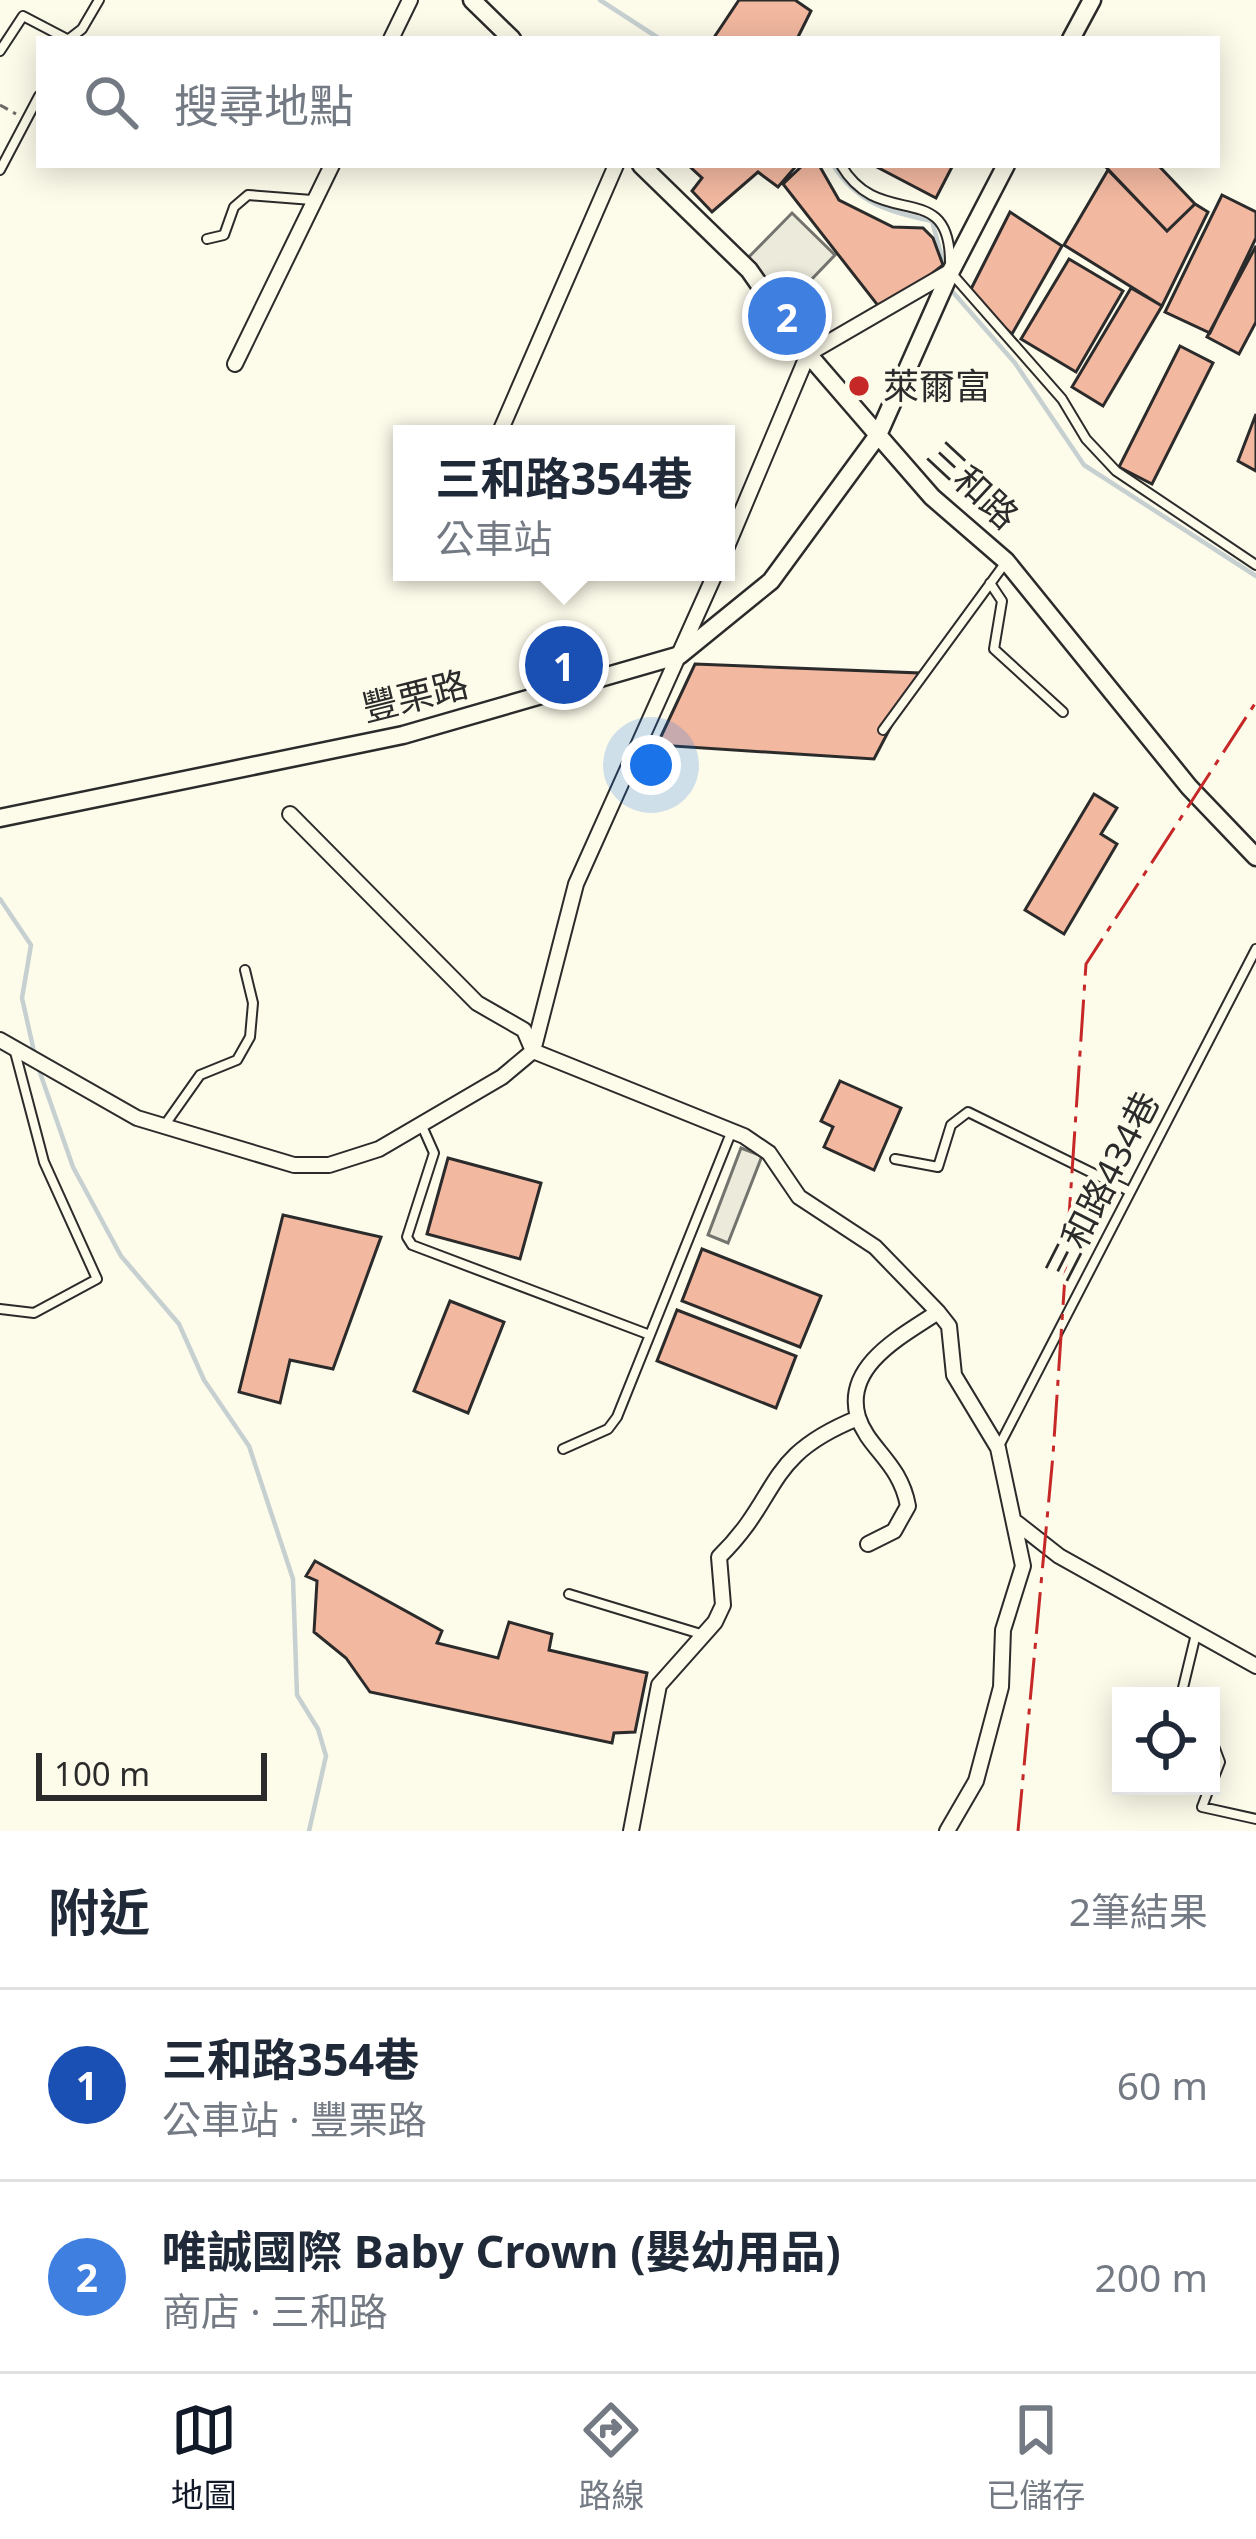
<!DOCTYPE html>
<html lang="zh-TW">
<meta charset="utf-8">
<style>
:root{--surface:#fff;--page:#f2f2f3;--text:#1f2937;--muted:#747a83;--line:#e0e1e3;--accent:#111827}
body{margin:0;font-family:"Noto Sans","Noto Sans TC",sans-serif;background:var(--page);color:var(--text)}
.controls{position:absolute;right:36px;bottom:36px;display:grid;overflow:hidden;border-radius:0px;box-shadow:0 6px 30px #0003}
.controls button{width:108px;height:108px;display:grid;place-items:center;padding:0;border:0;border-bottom:3px solid var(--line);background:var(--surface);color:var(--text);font:60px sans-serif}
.scale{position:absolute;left:36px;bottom:30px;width:231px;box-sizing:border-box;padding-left:12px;border:6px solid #2b2b2b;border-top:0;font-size:33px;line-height:42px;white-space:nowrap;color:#2b2b2b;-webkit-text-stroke:9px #fdfbea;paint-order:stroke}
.you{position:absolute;left:651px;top:765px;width:42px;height:42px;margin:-30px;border:9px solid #fff;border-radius:50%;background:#1a73e8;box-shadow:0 0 0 18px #1a73e833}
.badge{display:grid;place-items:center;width:78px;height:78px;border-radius:50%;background:var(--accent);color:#fff;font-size:39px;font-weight:700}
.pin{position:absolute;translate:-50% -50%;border:6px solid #fff;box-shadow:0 3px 12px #0006}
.popup{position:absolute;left:393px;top:425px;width:342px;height:156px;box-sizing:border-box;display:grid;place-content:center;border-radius:0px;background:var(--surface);filter:drop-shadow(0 3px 9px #0005);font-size:39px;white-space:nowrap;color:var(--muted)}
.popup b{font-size:45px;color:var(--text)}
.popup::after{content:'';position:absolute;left:50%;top:100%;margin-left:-24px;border:24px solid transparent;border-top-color:var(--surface)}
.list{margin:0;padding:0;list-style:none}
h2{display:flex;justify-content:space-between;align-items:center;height:156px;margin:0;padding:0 48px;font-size:51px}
h2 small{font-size:39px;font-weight:400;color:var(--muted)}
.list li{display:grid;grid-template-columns:78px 1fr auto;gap:36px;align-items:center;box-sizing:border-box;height:192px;padding:0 48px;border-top:3px solid var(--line)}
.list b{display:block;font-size:45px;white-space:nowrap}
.list p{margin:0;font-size:39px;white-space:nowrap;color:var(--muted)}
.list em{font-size:39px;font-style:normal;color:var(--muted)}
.icon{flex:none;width:66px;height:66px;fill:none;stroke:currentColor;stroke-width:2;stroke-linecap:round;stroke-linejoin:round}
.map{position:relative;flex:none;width:1256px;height:1831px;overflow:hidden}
.search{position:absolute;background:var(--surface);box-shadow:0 6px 30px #0003;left:36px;right:36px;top:36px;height:132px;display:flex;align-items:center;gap:30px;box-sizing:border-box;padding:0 42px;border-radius:0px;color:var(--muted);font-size:45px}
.sheet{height:540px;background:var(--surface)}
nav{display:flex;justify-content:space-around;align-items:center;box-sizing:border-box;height:168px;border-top:3px solid var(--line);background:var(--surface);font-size:33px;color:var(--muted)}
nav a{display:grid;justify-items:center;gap:6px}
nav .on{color:var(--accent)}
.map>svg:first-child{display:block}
.parking{fill:#eceadb;stroke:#74746e;stroke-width:3}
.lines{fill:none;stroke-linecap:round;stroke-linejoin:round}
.stream{stroke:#c7d0d0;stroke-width:4.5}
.building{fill:#f2b8a0;stroke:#2b2b2b;stroke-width:3}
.service-casing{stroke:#2b2b2b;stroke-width:12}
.minor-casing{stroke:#2b2b2b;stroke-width:18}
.tertiary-casing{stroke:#2b2b2b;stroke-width:21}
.path{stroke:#6a6964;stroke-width:3;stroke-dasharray:9 6;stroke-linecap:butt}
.service{stroke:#fdfbea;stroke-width:8}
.minor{stroke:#fdfbea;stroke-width:14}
.tertiary{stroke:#fdfbea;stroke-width:16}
.power{stroke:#c62828;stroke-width:3;stroke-dasharray:42 9 6 9;stroke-linecap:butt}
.poi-dot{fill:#c62828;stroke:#fdfbea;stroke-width:4.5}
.labels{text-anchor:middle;stroke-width:9;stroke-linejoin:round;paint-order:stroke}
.poi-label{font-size:36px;fill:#2b2b2b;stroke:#fdfbea;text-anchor:start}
.street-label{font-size:36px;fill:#2b2b2b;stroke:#fdfbea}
</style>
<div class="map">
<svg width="1256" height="1831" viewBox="0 0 1256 1831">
<rect width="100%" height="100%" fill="#fdfbea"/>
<path class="parking" d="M 792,213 L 835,255 L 783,309 L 740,266 Z
M 741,1148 L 762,1156 L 728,1243 L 708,1235 Z"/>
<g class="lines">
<path class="stream" d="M 600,0 L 660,39
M 833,165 C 857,203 889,212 932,221 L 945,268
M 951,290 L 1015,363 L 1084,465 L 1256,576
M 0,899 L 31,945 L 22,998 L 35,1056
M 38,1067 L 73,1167 L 121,1256 L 179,1324 L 204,1380 L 249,1446 L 293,1579 L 297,1695 L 318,1729 L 326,1756 L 309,1831"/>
</g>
<path class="building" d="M 739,0 L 795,0 L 811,11 L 797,39 L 713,39 Z
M 688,165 L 797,165 L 778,187 L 758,172 L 712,212 L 692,191 L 702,178 Z
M 803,165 L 819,165 L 839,200 L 893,227 L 923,228 L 933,238 L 943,265 L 883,312 L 783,184 Z
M 873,165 L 953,165 L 936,198 Z
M 1104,165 L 1158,165 L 1195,204 L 1167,231 Z
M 1108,170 L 1167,231 L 1195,204 L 1208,212 L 1162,306 L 1064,245 Z
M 1222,195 L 1256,212 L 1256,238 L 1210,333 L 1165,312 Z
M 1010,212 L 1062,246 L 1012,334 L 968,295 Z
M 1256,246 L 1256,322 L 1239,354 L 1207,337 Z
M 1069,259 L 1123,291 L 1076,372 L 1021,339 Z
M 1131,288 L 1162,306 L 1103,406 L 1072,387 Z
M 1180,346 L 1213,363 L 1152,484 L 1119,467 Z
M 1256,414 L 1256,471 L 1238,461 Z
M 695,664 L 919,673 L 874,759 L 657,745 Z
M 1094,794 L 1117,808 L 1101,834 L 1117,844 L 1064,934 L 1025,910 Z
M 840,1081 L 901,1108 L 874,1170 L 824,1147 L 833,1127 L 821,1121 Z
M 448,1158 L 541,1183 L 520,1259 L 427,1234 Z
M 283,1215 L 381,1237 L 333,1369 L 290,1360 L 280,1403 L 239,1392 Z
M 702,1249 L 821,1296 L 800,1347 L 682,1301 Z
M 450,1301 L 504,1322 L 468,1413 L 414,1391 Z
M 677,1310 L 796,1356 L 776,1408 L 657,1361 Z
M 315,1561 L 442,1631 L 437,1643 L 498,1658 L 509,1622 L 552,1634 L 549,1650 L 647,1673 L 635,1732 L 614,1733 L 612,1743 L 370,1692 L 346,1658 L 314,1632 L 317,1581 L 306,1576 Z"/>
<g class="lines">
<g class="service-casing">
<path id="service" d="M 69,39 L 82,29 L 99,0
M 0,51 L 23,16 L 67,39
M 841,165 C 880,232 949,177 950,261
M 0,170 L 39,96
M 207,239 L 224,235 L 234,207 L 248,195 L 312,200
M 953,275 L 1062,399 L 1086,439 L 1116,471 L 1256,565
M 990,583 L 1002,601 L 994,649 L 1063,712
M 883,730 L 1006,562
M 164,1126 L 200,1075 L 237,1060 L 250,1037 L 253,1003 L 245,970
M 422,1126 L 434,1153 L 407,1237 L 412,1245 L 650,1335
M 895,1159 L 938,1167 L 951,1125 L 968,1112 L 1129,1191
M 0,1309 L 34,1313 L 97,1279 L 44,1162 L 15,1052
M 998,1448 L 1256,949
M 563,1449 L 608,1429 L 617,1417 L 731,1133
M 569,1594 L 704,1635
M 1181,1696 L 1196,1634
M 1211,1738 L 1220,1762 L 1211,1785
M 1210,1786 L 1202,1807 L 1256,1819"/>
</g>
<g class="minor-casing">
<path id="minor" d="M 391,39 L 410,0
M 235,364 L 332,165
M 499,434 L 616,165
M 726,549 L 808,354 L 951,271
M 290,814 L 477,1003 L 524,1030 L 533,1051
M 0,1040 L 137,1118 L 294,1165 L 329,1165 L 379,1149 L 502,1077 L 533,1051 L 576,884 L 716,572
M 533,1051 L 744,1136 L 769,1153 L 799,1197 L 875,1247 L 938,1312 L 949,1326 L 954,1375 L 998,1448 L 1023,1566 L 1003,1630 L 1001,1687 L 976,1781 L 947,1831
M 1017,1523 L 1059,1556 L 1256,1666
M 868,1544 L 894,1531 L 908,1506 C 900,1462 868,1449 858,1417 C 843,1365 904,1335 938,1312
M 631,1831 L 659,1685 L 715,1622 L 723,1605 L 719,1557 C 783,1494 762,1457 858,1418"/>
</g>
<g class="tertiary-casing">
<path id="tertiary" d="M 472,0 L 512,39
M 1071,39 L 1092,0
M 641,165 L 749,270 L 808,354 L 878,435 L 932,497 L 1006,561 L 1189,787 L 1256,857
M 0,818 L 403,735 L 680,655 L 771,581 L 878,435 L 951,271 L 1006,165"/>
</g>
<path class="path" d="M 0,105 L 16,114"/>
<use href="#service" class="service"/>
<use href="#minor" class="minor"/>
<use href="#tertiary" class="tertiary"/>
<path class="power" d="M 1018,1831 L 1053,1455 L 1086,964 L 1256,702"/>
</g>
<circle class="poi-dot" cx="859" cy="386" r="12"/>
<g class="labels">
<g class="poi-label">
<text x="883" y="399">萊爾富</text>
</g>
<g class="street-label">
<text transform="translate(973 485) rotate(43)" y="13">三和路</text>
<text transform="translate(415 696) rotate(-14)" y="13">豐栗路</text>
<text transform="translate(1102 1186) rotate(-63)" y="13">三和路434巷</text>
</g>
</g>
</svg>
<div class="controls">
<button><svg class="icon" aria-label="locate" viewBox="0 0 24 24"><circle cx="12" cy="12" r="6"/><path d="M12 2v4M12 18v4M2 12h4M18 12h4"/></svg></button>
</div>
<div class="scale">100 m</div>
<div class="you"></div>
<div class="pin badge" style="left:564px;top:665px;background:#1a4fb4">1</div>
<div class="popup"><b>三和路354巷</b>公車站</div>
<div class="pin badge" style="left:787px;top:316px;background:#3f7fe0">2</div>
<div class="search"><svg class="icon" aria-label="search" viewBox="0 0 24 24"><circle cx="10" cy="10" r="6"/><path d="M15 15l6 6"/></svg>搜尋地點</div>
</div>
<section class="sheet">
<h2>附近<small>2筆結果</small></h2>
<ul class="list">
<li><span class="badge" style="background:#1a4fb4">1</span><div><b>三和路354巷</b><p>公車站 · 豐栗路</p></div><em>60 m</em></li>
<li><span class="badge" style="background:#3f7fe0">2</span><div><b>唯誠國際 Baby Crown (嬰幼用品)</b><p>商店 · 三和路</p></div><em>200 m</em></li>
</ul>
</section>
<nav>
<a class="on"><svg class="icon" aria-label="map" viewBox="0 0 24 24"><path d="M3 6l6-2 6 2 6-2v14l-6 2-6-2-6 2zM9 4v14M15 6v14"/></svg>地圖</a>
<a><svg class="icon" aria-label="directions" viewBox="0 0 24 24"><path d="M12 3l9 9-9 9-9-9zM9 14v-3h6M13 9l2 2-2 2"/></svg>路線</a>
<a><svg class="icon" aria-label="saved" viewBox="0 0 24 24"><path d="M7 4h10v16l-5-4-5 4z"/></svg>已儲存</a>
</nav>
